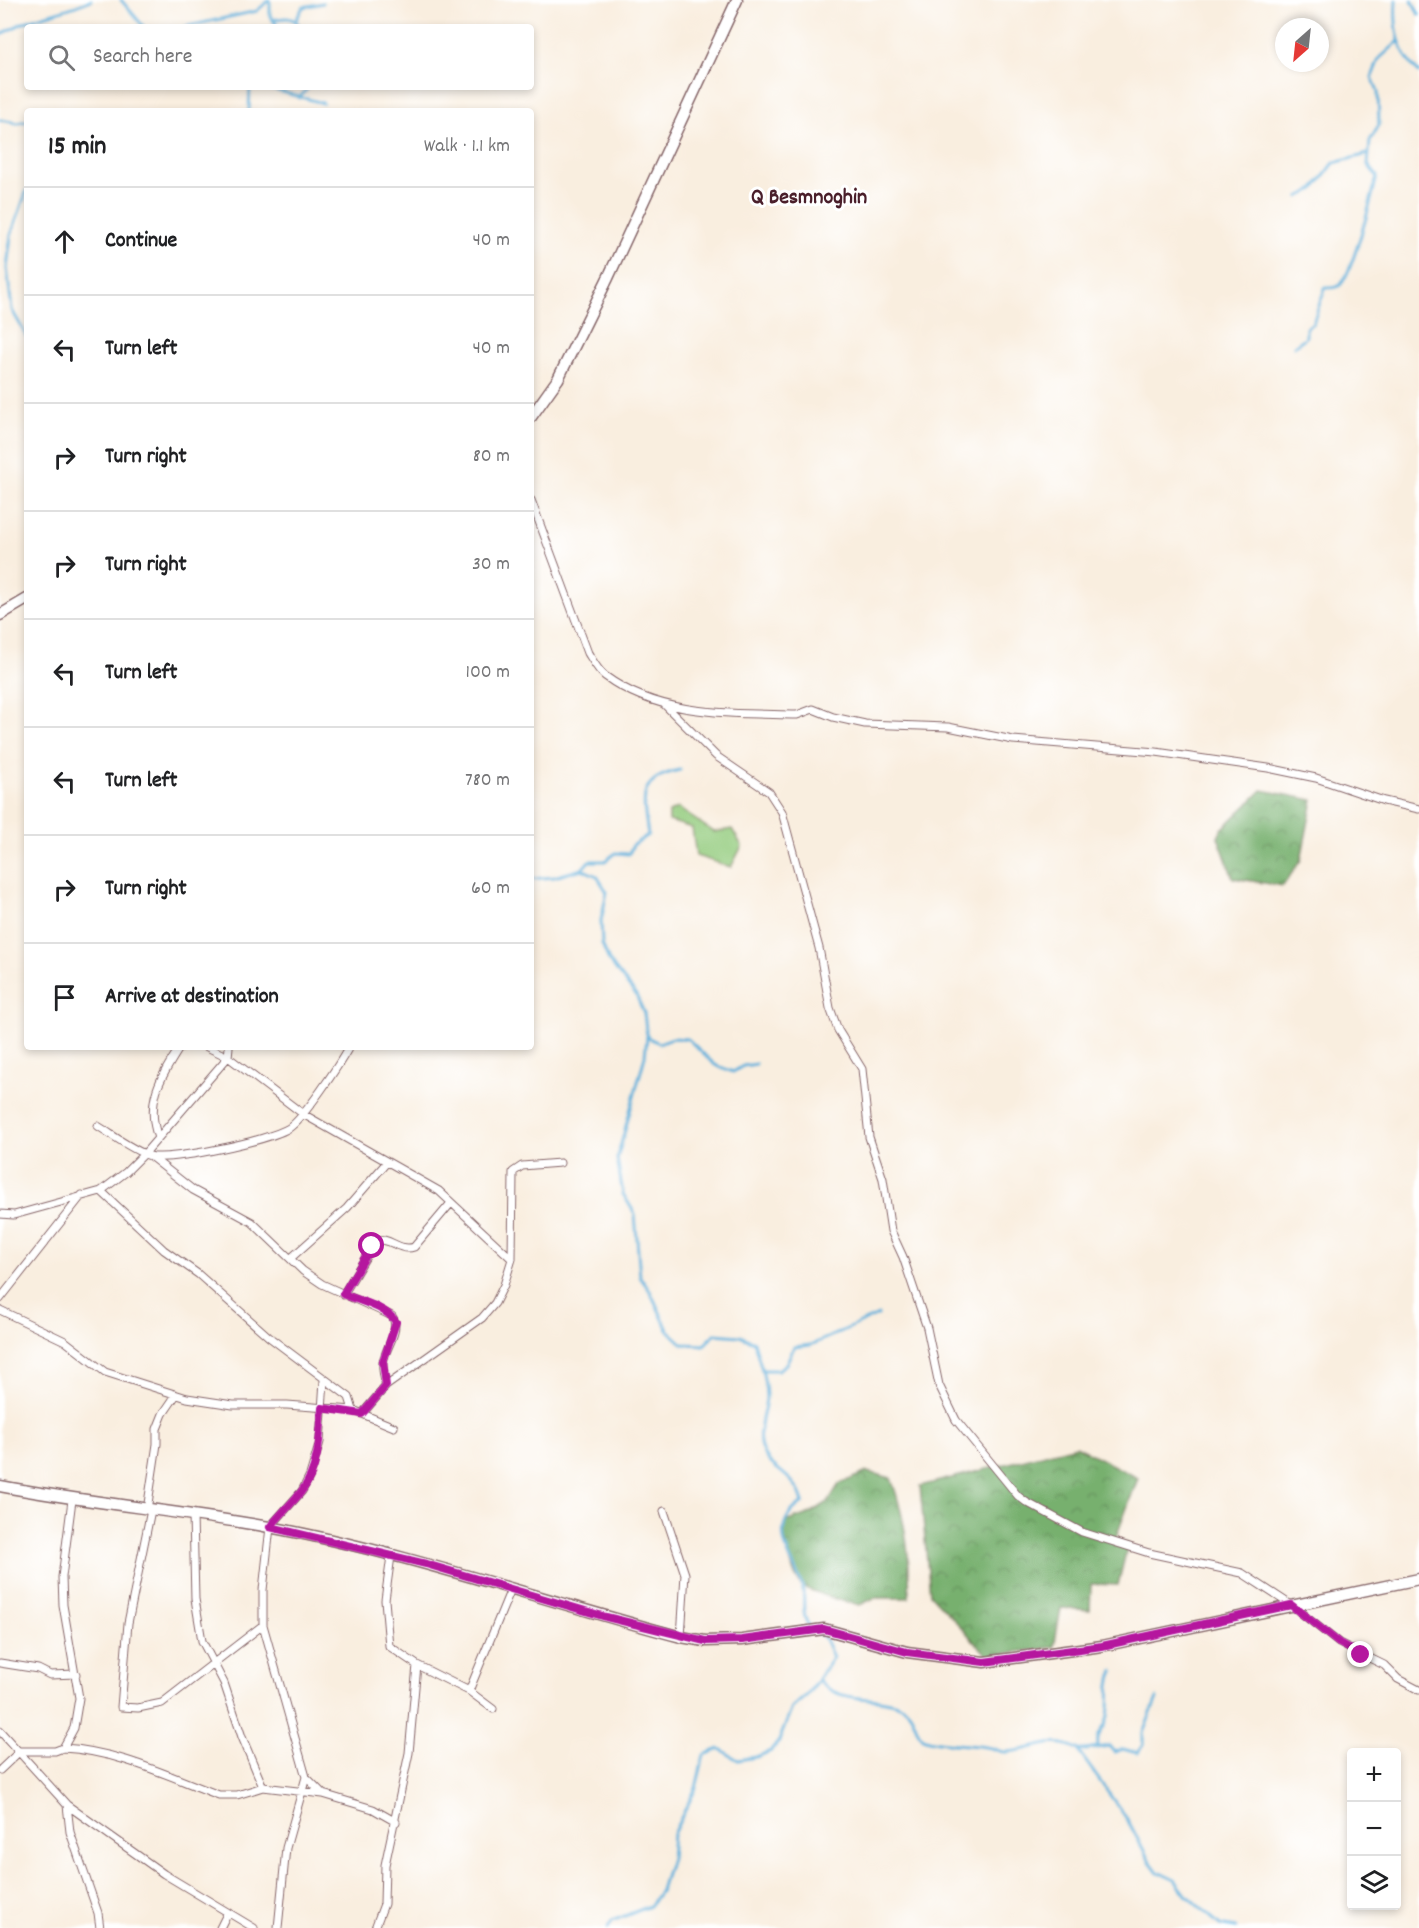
<!DOCTYPE html>
<meta charset="utf-8">
<style>
:root{--surface:#fff;--page:#f6f6f6;--text:#202124;--muted:#757577;--line:#e0e0e0}
body{margin:0;font-family:Dekko,sans-serif;background:var(--page);color:var(--text)}
.controls{position:absolute;right:18px;bottom:18px;display:grid;overflow:hidden;border-radius:6px;box-shadow:0 3px 9px #0003}
.controls button{width:54px;height:54px;display:grid;place-items:center;padding:0;border:0;border-bottom:2px solid var(--line);background:var(--surface);color:var(--text);font:30px sans-serif}
.compass{position:absolute;left:1275px;top:18px;width:54px;height:54px;border-radius:50%;background:var(--surface);box-shadow:0 3px 9px #0003;rotate:207deg}
.stop{position:absolute;width:18px;height:18px;margin:-14px;border:4px solid #b5179e;border-radius:50%;background:#fff}
.stop.end{background:#b5179e;border-color:#fff;box-shadow:0 2px 6px #0008}
.list{margin:0;padding:0;list-style:none}
h2{display:flex;justify-content:space-between;align-items:center;height:78px;margin:0;padding:0 24px;font-size:26px}
h2 small{font-size:20px;font-weight:400;color:var(--muted)}
.list li{display:grid;grid-template-columns:39px 1fr auto;gap:18px;align-items:center;box-sizing:border-box;height:108px;padding:0 24px;border-top:2px solid var(--line)}
.list b{display:block;font-size:22px;white-space:nowrap}
.list em{font-size:20px;font-style:normal;color:var(--muted)}
.icon{flex:none;width:33px;height:33px;fill:none;stroke:currentColor;stroke-width:2;stroke-linecap:round;stroke-linejoin:round}
.map{position:relative;flex:none;width:1419px;height:1928px;overflow:hidden}
.search{position:absolute;background:var(--surface);box-shadow:0 3px 9px #0003;left:24px;top:24px;width:510px;height:66px;display:flex;align-items:center;gap:15px;box-sizing:border-box;padding:0 21px;border-radius:6px;color:var(--muted);font-size:22px}
.panel{position:absolute;background:var(--surface);box-shadow:0 3px 9px #0003;left:24px;top:108px;width:510px;height:942px;border-radius:6px}
.map>svg:first-child{display:block}
.grass{fill:#94cc7f;stroke:#6f7655;stroke-width:1.5}
.forest{fill:url(#forest-crowns);stroke:#60684c;stroke-width:1.5}
.lines{fill:none;stroke-linecap:round;stroke-linejoin:round}
.stream{stroke:#61b1dc;stroke-width:3}
.street-casing{stroke:#87676a;stroke-width:9}
.secondary-casing{stroke:#87676a;stroke-width:13}
.street{stroke:#fff;stroke-width:7}
.secondary{stroke:#fff;stroke-width:10}
.route{stroke:#b5179e;stroke-width:8}
.labels{text-anchor:middle;stroke-width:6;stroke-linejoin:round;paint-order:stroke}
.quarter-label{font-size:22px;font-weight:bold;fill:#4a1f2b;stroke:#fff}
</style>
<div class="map">
<svg width="1419" height="1928" viewBox="0 0 1419 1928">
<defs>
<pattern id="forest-crowns" width="20" height="18" patternUnits="userSpaceOnUse" patternTransform="scale(1.5)"><rect width="20" height="18" fill="#77b06e"/><path d="M2 6a3 3 0 1 1 6 0M12 15a3 3 0 1 1 6 0" fill="none" stroke="#648f5b"/></pattern>
</defs>
<rect width="100%" height="100%" fill="#fff"/>
<filter id="ink" filterUnits="userSpaceOnUse"><feTurbulence type="fractalNoise" baseFrequency=".0167" numOctaves="2"/><feDisplacementMap in="SourceGraphic" scale="12" xChannelSelector="R" yChannelSelector="G"/><feConvolveMatrix kernelMatrix="1 2 1 2 8 2 1 2 1" color-interpolation-filters="sRGB"/></filter>
<filter id="wash" filterUnits="userSpaceOnUse"><feTurbulence type="fractalNoise" baseFrequency=".008" numOctaves="4" result="noise"/><feDisplacementMap in="SourceGraphic" scale="24" xChannelSelector="R" yChannelSelector="G"/><feGaussianBlur stdDeviation="1.35" result="paint"/><feColorMatrix in="noise" values="0 0 0 0 0 0 0 0 0 0 0 0 0 0 0 0 0 1.4 0 .05"/><feComposite in="paint" operator="in"/></filter>
<g filter="url(#wash)">
<rect width="100%" height="100%" fill="#f9eedf"/>
<path class="grass" d="M 678,808 L 714,832 L 732,829 L 742,846 L 731,867 L 696,856 L 692,828 L 669,821 L 669,812 Z"/>
<path class="forest" d="M 1262,790 L 1313,800 L 1301,860 L 1283,886 L 1233,878 L 1218,837 L 1222,829 Z
M 1076,1446 L 1138,1478 L 1115,1540 L 1128,1544 L 1118,1585 L 1091,1584 L 1090,1610 L 1061,1608 L 1054,1647 L 988,1656 L 930,1594 L 920,1486 Z
M 867,1472 L 891,1478 C 905,1517 911,1557 909,1598 L 874,1598 L 860,1605 L 831,1598 L 802,1587 L 794,1573 L 783,1535 L 785,1522 L 811,1513 L 828,1502 L 839,1484 Z"/>
<g class="lines">
<path class="stream" d="M 121,0 L 144,27
M 1396,0 C 1394,28 1398,52 1419,73
M 1412,0 L 1419,15
M 270,2 L 270,16 L 278,27
M 273,20 C 286,17 293,16 301,27
M 296,20 L 303,7 L 323,3
M 184,27 L 257,11 L 269,0
M 0,36 C 29,15 58,15 91,0
M 263,87 L 323,103
M 299,98 L 309,87
M 249,111 L 250,87
M 0,120 L 18,123 L 27,121
M 27,190 L 11,235 L 7,268 L 12,310 L 27,337
M 1299,197 L 1314,189 L 1334,163 L 1368,154
M 1294,346 L 1306,337 L 1306,328 L 1313,323 L 1325,288 C 1329,288 1336,288 1339,286 C 1351,279 1373,193 1377,176 L 1368,165 L 1370,141 L 1379,125 L 1378,91 L 1372,77 L 1379,59 L 1399,41
M 582,869 L 589,861 L 605,861 L 616,853 L 629,854 L 633,845 L 648,835 C 643,799 636,779 680,770
M 531,879 L 554,877 L 582,869 L 597,876 L 607,892 L 601,920 L 602,944 L 609,961 L 636,995 L 644,1013 L 647,1037 L 645,1056 L 617,1159 L 623,1194 L 635,1214 L 640,1277 L 650,1291 L 668,1330 L 683,1344 L 704,1345 L 715,1334 L 740,1336 L 754,1342 C 759,1361 766,1378 766,1397 C 765,1414 756,1432 761,1448 C 769,1471 795,1472 803,1502 C 765,1527 792,1556 802,1586 C 807,1601 799,1614 810,1627
M 647,1037 L 659,1043 L 673,1038 L 688,1039 L 715,1065 L 733,1072 L 743,1066 L 756,1064
M 762,1370 L 778,1370 L 786,1364 L 794,1347 L 811,1345 L 878,1315
M 817,1633 L 824,1637 L 833,1657 L 818,1679 C 839,1709 891,1690 909,1712 C 915,1719 916,1730 922,1738 C 945,1746 967,1743 991,1748 C 996,1749 1000,1752 1004,1752 C 1030,1752 1052,1735 1077,1749 L 1127,1819 L 1149,1860 L 1158,1872 L 1175,1880 L 1187,1896 L 1220,1925 L 1236,1928
M 1098,1747 C 1096,1731 1103,1733 1107,1720 C 1112,1703 1106,1687 1114,1671
M 1078,1749 L 1086,1750 L 1109,1746 L 1114,1752 L 1123,1749 L 1137,1753 L 1143,1745 L 1143,1733 L 1157,1698
M 608,1928 L 612,1921 L 650,1906 L 661,1890 L 671,1858 L 673,1834 L 696,1788 L 704,1755 L 720,1749 L 738,1760 L 756,1757 L 771,1751 L 779,1741 L 792,1708 L 807,1695 L 818,1680"/>
</g>
</g>
<g filter="url(#ink)">
<g class="lines">
<g class="street-casing">
<path id="street" d="M 531,500 L 588,653 C 593,661 598,671 605,676 C 660,717 732,713 797,715 L 813,709 L 833,717 L 865,724 L 948,727 L 1013,740 L 1156,752 L 1268,768 L 1316,778 L 1384,801 L 1419,809
M 665,705 L 716,756 L 769,792 L 782,812 L 819,948 L 830,1008 L 838,1030 L 862,1069 L 869,1137 L 883,1179 L 891,1231 L 903,1257 L 927,1328 L 939,1385 L 956,1420 L 1018,1496 L 1026,1502 L 1082,1532 L 1149,1553 L 1242,1573 L 1291,1605 L 1339,1643 L 1384,1665 L 1398,1679 L 1419,1690
M 207,1047 L 228,1057 L 303,1114 L 439,1191 L 512,1259
M 98,1126 C 114,1136 132,1150 150,1156 C 170,1162 270,1140 289,1128 C 304,1118 339,1065 349,1047
M 158,1138 C 145,1102 160,1078 180,1047
M 150,1156 L 193,1190 L 252,1222 L 303,1271 L 322,1284 L 392,1316 C 401,1331 386,1346 383,1362 C 382,1370 384,1378 386,1386
M 101,1191 L 164,1250 L 198,1274 L 269,1337 L 349,1397 L 353,1410
M 0,1214 L 14,1215 L 101,1191 L 126,1172 L 146,1152 L 228,1057 L 229,1047
M 291,1258 L 347,1208 L 387,1162
M 343,1295 L 376,1240 C 390,1237 399,1252 414,1247 L 451,1203
M 0,1299 L 82,1195
M 0,1310 L 65,1341 L 105,1372 L 187,1398 L 233,1405 L 287,1405 L 353,1410 L 394,1427
M 324,1380 L 320,1442 L 310,1475 L 302,1491 L 270,1527 L 263,1590 L 263,1625 L 306,1777 L 323,1794 L 373,1809 L 396,1822
M 362,1414 L 386,1386 L 482,1318 L 495,1303 L 504,1285 L 512,1259 L 513,1172 L 522,1166 L 560,1163
M 147,1510 L 157,1444 L 157,1429 L 163,1414 L 176,1395
M 151,1510 L 128,1623 L 121,1707 L 138,1708 L 162,1703 L 263,1625
M 664,1511 L 685,1574 L 681,1637
M 193,1515 L 195,1599 L 202,1641 L 224,1683 L 242,1737 L 263,1787
M 0,1663 L 38,1669 L 50,1675 L 76,1674
M 417,1665 L 469,1691 L 493,1709
M 469,1691 L 511,1589
M 0,1731 L 67,1805 L 70,1832 L 98,1913 L 100,1928
M 63,1748 C 118,1751 168,1776 219,1795 L 237,1795 L 263,1787 L 323,1794
M 0,1770 L 20,1751 L 55,1751 L 63,1748 L 74,1728 L 79,1698 L 63,1605 L 62,1577 L 72,1500
M 67,1805 L 164,1874 L 254,1928
M 220,1928 L 227,1914
M 278,1928 L 286,1848 L 306,1777
M 375,1928 L 384,1904 L 385,1865 L 409,1753 L 417,1665 L 389,1646 L 385,1600 L 391,1556"/>
</g>
<g class="secondary-casing">
<path id="secondary" d="M 531,417 L 558,379 L 608,278 L 737,0
M 0,615 L 27,599
M 0,1486 C 89,1503 180,1511 269,1527 C 409,1553 544,1601 681,1637 L 705,1641 L 742,1640 L 824,1629 L 907,1652 L 984,1662 L 1102,1646 L 1419,1579"/>
</g>
<use href="#street" class="street"/>
<use href="#secondary" class="secondary"/>
</g>
</g>
<g class="lines" filter="url(#ink)">
<path class="route" d="M 372,1246 L 343,1294 C 359,1301 385,1306 396,1322 L 383,1362 L 386,1386 L 362,1414 L 322,1408 C 320,1435 319,1470 301,1492 C 291,1504 280,1515 270,1527 L 426,1564 L 606,1617 L 705,1641 L 742,1640 L 824,1629 L 907,1652 L 984,1662 L 1102,1646 L 1291,1605 L 1339,1643 L 1361,1655"/>
</g>
<g class="labels">
<g class="quarter-label">
<text x="809" y="203">Q Besmnoghin</text>
</g>
</g>
</svg>
<div class="controls">
<button>+</button>
<button>−</button>
<button><svg class="icon" aria-label="layers" viewBox="0 0 24 24"><path d="M12 4l9 5-9 5-9-5zM3 14l9 5 9-5"/></svg></button>
</div>
<svg class="compass" viewBox="-18 -18 36 36"><path d="M0-13l5 13h-10z" fill="#e53935"/><path d="M0 13l5-13h-10z" fill="#757577"/></svg>
<div class="stop" style="left:372px;top:1246px"></div>
<div class="stop end" style="left:1361px;top:1655px"></div>
<div class="search"><svg class="icon" aria-label="search" viewBox="0 0 24 24"><circle cx="10" cy="10" r="6"/><path d="M15 15l6 6"/></svg>Search here</div>
<section class="panel">
<h2>15 min<small>Walk · 1.1 km</small></h2>
<ul class="list">
<li><svg class="icon" aria-label="ahead" viewBox="0 0 24 24"><path d="M12 20V5M6 11l6-6 6 6"/></svg><div><b>Continue</b></div><em>40 m</em></li>
<li><svg class="icon" aria-label="left" viewBox="0 0 24 24"><path d="M17 20v-9H6M10 6l-5 5 5 5"/></svg><div><b>Turn left</b></div><em>40 m</em></li>
<li><svg class="icon" aria-label="right" viewBox="0 0 24 24"><path d="M7 20v-9h11M14 6l5 5-5 5"/></svg><div><b>Turn right</b></div><em>80 m</em></li>
<li><svg class="icon" aria-label="right" viewBox="0 0 24 24"><path d="M7 20v-9h11M14 6l5 5-5 5"/></svg><div><b>Turn right</b></div><em>30 m</em></li>
<li><svg class="icon" aria-label="left" viewBox="0 0 24 24"><path d="M17 20v-9H6M10 6l-5 5 5 5"/></svg><div><b>Turn left</b></div><em>100 m</em></li>
<li><svg class="icon" aria-label="left" viewBox="0 0 24 24"><path d="M17 20v-9H6M10 6l-5 5 5 5"/></svg><div><b>Turn left</b></div><em>780 m</em></li>
<li><svg class="icon" aria-label="right" viewBox="0 0 24 24"><path d="M7 20v-9h11M14 6l5 5-5 5"/></svg><div><b>Turn right</b></div><em>60 m</em></li>
<li><svg class="icon" aria-label="arrive" viewBox="0 0 24 24"><path d="M6 21V4h12l-3 4 3 4H6"/></svg><div><b>Arrive at destination</b></div></li>
</ul>
</section>
</div>
